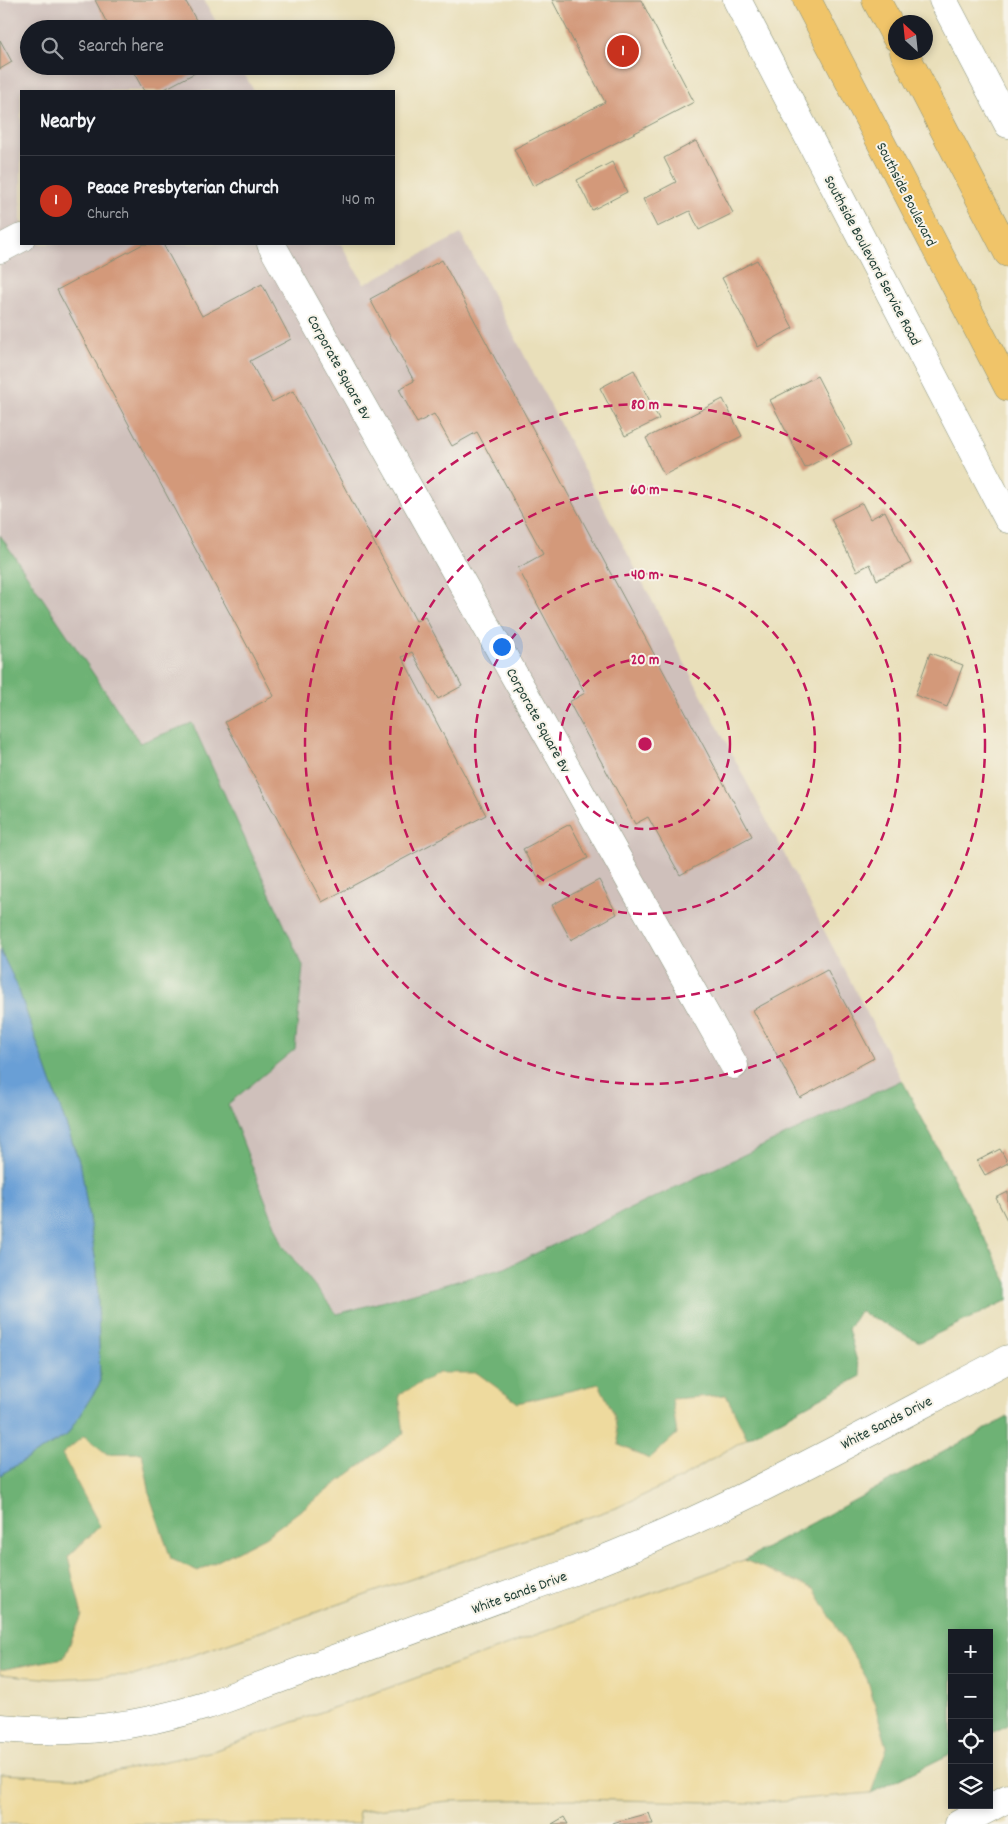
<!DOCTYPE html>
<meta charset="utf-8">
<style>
:root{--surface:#171b24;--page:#20242c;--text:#f1f3f6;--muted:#9ea1a6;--line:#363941;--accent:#c8321e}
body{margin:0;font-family:Dekko,sans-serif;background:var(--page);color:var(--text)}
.controls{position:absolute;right:15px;bottom:15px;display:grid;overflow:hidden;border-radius:0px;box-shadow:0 2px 8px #0003}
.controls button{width:45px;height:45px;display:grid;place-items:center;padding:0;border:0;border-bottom:1px solid var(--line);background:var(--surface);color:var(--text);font:25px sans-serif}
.compass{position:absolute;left:888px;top:15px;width:45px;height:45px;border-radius:50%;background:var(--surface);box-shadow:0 2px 8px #0003;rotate:333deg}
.you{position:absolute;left:501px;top:646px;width:18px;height:18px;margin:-12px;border:4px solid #fff;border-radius:50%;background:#1a73e8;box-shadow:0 0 0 8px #1a73e833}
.badge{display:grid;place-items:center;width:32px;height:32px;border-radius:50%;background:var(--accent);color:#fff;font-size:16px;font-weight:700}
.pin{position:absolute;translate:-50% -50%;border:2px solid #fff;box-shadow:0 1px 5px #0006}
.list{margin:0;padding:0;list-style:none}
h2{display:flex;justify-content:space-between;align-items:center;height:65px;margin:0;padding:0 20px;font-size:21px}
h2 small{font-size:16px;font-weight:400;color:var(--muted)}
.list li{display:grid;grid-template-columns:32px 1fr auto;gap:15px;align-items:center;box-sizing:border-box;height:90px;padding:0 20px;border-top:1px solid var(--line)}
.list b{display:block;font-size:19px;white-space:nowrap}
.list p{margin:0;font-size:16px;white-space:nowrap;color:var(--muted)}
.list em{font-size:16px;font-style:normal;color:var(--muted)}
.icon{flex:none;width:28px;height:28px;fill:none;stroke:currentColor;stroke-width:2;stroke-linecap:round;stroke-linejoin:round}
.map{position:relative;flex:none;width:1008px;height:1824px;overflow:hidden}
.search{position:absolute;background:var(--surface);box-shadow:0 2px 8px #0003;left:20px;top:20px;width:375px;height:55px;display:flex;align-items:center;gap:12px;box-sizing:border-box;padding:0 18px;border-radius:28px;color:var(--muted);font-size:19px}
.panel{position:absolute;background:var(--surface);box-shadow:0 2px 8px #0003;left:20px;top:90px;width:375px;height:155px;border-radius:0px}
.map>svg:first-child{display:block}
.industrial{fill:#cfc0bb}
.forest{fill:#6eb275;stroke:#467854}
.sand{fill:#eeda9e;stroke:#868c69}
.water{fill:#699fd6;stroke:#446e85}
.building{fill:#d3997a}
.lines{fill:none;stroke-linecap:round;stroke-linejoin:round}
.minor-casing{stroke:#848e77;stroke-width:29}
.highway-casing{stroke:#848e77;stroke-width:29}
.minor{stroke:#fff;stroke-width:28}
.highway{stroke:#f0c469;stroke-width:28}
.ring{fill:none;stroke:#c2185b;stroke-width:2.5;stroke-dasharray:9 6}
.labels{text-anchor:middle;stroke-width:4;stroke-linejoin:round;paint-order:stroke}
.street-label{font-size:15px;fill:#1f3d34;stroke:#f7f3e8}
.centre{fill:#c2185b;stroke:#f7f3e8;stroke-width:2.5}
.ring-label{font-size:15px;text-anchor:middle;font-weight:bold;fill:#c2185b;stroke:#f7f3e8;stroke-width:4;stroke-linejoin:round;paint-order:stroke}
</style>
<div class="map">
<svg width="1008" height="1824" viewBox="0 0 1008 1824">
<rect width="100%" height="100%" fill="#f7f3e8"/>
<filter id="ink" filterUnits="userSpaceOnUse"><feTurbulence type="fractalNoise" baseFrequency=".02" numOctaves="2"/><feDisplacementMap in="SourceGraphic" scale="10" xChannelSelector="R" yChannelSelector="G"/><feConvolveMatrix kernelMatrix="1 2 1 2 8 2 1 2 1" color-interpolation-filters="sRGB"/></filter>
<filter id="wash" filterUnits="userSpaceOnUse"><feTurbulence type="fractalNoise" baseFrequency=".0096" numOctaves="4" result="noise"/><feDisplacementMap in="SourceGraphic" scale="20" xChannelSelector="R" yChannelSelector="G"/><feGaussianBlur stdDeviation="1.12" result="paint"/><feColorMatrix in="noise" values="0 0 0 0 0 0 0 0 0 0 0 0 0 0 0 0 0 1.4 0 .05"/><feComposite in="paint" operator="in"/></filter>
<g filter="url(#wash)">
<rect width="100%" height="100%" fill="#e9dfba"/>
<path class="industrial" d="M 0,0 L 204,0 L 220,29 L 29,29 L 29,66 L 240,66 L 254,91 L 21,91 L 21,244 L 341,244 L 364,284 L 461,234 L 902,1080 L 505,1268 L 337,1315 L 283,1246 L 228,1104 L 295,1049 L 192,723 L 140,743 L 0,535 Z"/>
<path class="forest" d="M 0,535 L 140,743 L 192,723 L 303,966 L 295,1049 L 228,1104 L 283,1246 L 337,1314 L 505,1268 L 902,1080 L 1008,1283 L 1008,1300 L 920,1342 L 859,1311 L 848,1329 L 861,1376 L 747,1438 L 726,1395 L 673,1399 L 677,1434 L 649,1459 L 619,1445 L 613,1414 L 599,1384 L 518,1403 L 477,1373 L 399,1395 L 404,1433 L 265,1537 L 198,1571 L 171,1559 L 151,1500 L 142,1453 L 63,1454 L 100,1526 L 68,1557 L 82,1615 L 64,1658 L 0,1670 L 0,1475 L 67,1435 L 100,1383 L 97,1270 L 81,1167 L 16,983 L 0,950 Z
M 1008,1417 L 1008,1725 L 989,1734 L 989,1633 L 952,1633 L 952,1753 L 871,1793 L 887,1747 L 867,1679 L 814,1590 L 744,1560 Z"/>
<path class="sand" d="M 438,1373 L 477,1373 L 518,1403 L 599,1384 L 614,1414 L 619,1445 L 649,1459 L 677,1434 L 672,1399 L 726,1395 L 747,1438 L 683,1477 L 618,1507 L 136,1675 L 52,1679 L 0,1674 L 0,1670 L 64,1658 L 82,1615 L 68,1557 L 100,1526 L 62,1454 L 84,1436 L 107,1454 L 142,1453 L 151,1500 L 171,1559 L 198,1571 L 265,1537 L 404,1433 L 399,1395 Z
M 744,1560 L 814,1589 L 867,1679 L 887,1747 L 871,1793 L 753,1803 L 572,1799 L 449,1801 L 358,1811 L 360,1824 L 0,1824 L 0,1774 L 86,1778 L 213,1751 Z"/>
<path class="water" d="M 0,950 L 16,983 L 81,1167 L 97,1270 L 100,1383 L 67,1435 L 0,1475 Z"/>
<g id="blocks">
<path class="building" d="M 95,0 L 185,0 L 201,29 L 110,29 Z
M 552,0 L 641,0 L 694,102 L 533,186 L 514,149 L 605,102 Z
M 0,40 L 12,62 L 0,69 Z
M 130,66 L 208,66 L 161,91 L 144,91 Z
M 696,141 L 733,213 L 699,230 L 690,211 L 657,227 L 643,199 L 676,182 L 664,158 Z
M 612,162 L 627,192 L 592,210 L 577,180 Z
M 143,244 L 163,244 L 202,316 L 262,284 L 291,339 L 250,361 L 272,402 L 293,391 L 416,621 L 425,617 L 462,686 L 438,699 L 412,652 L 402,657 L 486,815 L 322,902 L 225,722 L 274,696 L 57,290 Z
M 442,260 L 752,836 L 680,875 L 648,817 L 635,824 L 569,702 L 585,693 L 518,568 L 543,554 L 477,432 L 452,446 L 434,414 L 417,423 L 399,389 L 414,381 L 370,299 Z
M 757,260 L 793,328 L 758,347 L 722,278 Z
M 634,370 L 659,419 L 625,436 L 600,388 Z
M 817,376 L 852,444 L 805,468 L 770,400 Z
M 723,399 L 742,436 L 664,475 L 646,438 Z
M 862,503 L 870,519 L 885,511 L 911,563 L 877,580 L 870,564 L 857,571 L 831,519 Z
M 930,653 L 963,665 L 947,707 L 915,695 Z
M 570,824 L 588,858 L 541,883 L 523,849 Z
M 599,880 L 617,914 L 571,940 L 552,905 Z
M 827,970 L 874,1058 L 800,1098 L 753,1010 Z
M 1000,1149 L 1008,1163 L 985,1175 L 977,1161 Z
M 1008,1192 L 1008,1222 L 996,1198 Z
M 649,1813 L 653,1824 L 612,1824 L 612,1823 Z
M 564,1817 L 568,1824 L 552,1824 Z"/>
</g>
</g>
<g filter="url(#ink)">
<use href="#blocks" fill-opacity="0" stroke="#848e77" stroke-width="1"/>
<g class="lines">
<g class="minor-casing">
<path id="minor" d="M 737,0 L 1008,519
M 943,0 L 1008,124
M 271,244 L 734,1065
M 0,249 L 21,238
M 0,1728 C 75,1735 137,1727 208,1705 L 563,1575 C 718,1518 862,1435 1008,1359
M 959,1824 L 1008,1798"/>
</g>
<g class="highway-casing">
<path id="highway" d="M 807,0 L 1008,387
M 876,0 L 896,37
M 904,52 L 1008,253"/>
</g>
<use href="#minor" class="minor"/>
<use href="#highway" class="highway"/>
</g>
</g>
<g class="ring">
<circle cx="645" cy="744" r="85"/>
<circle cx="645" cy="744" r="170"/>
<circle cx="645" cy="744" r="255"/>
<circle cx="645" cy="744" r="340"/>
</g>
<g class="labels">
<g class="street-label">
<text transform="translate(907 194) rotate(63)" y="5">Southside Boulevard</text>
<text transform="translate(873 260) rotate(62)" y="5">Southside Boulevard Service Road</text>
<text transform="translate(340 367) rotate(61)" y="5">Corporate Square Bv</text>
<text transform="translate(539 720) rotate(61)" y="5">Corporate Square Bv</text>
<text transform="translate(886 1422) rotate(-27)" y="5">White Sands Drive</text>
<text transform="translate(519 1592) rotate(-20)" y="5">White Sands Drive</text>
</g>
</g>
<circle cx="645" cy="744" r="8" class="centre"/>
<g class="ring-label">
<text x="645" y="409">80 m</text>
<text x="645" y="494">60 m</text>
<text x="645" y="579">40 m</text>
<text x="645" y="664">20 m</text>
</g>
</svg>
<div class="controls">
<button>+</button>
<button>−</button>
<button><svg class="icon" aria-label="locate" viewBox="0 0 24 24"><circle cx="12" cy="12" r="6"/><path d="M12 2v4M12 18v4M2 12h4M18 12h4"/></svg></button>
<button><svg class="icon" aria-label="layers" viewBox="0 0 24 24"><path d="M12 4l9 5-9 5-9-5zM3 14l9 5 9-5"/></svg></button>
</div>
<svg class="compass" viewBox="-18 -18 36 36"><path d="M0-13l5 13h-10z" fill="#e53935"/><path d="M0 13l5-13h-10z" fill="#9ea1a6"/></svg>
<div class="you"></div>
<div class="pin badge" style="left:623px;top:51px">1</div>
<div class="search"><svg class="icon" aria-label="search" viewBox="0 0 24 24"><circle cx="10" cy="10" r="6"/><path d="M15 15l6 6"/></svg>Search here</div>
<section class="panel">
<h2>Nearby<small></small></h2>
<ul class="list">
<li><span class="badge">1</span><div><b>Peace Presbyterian Church</b><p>Church</p></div><em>140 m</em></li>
</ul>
</section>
</div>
